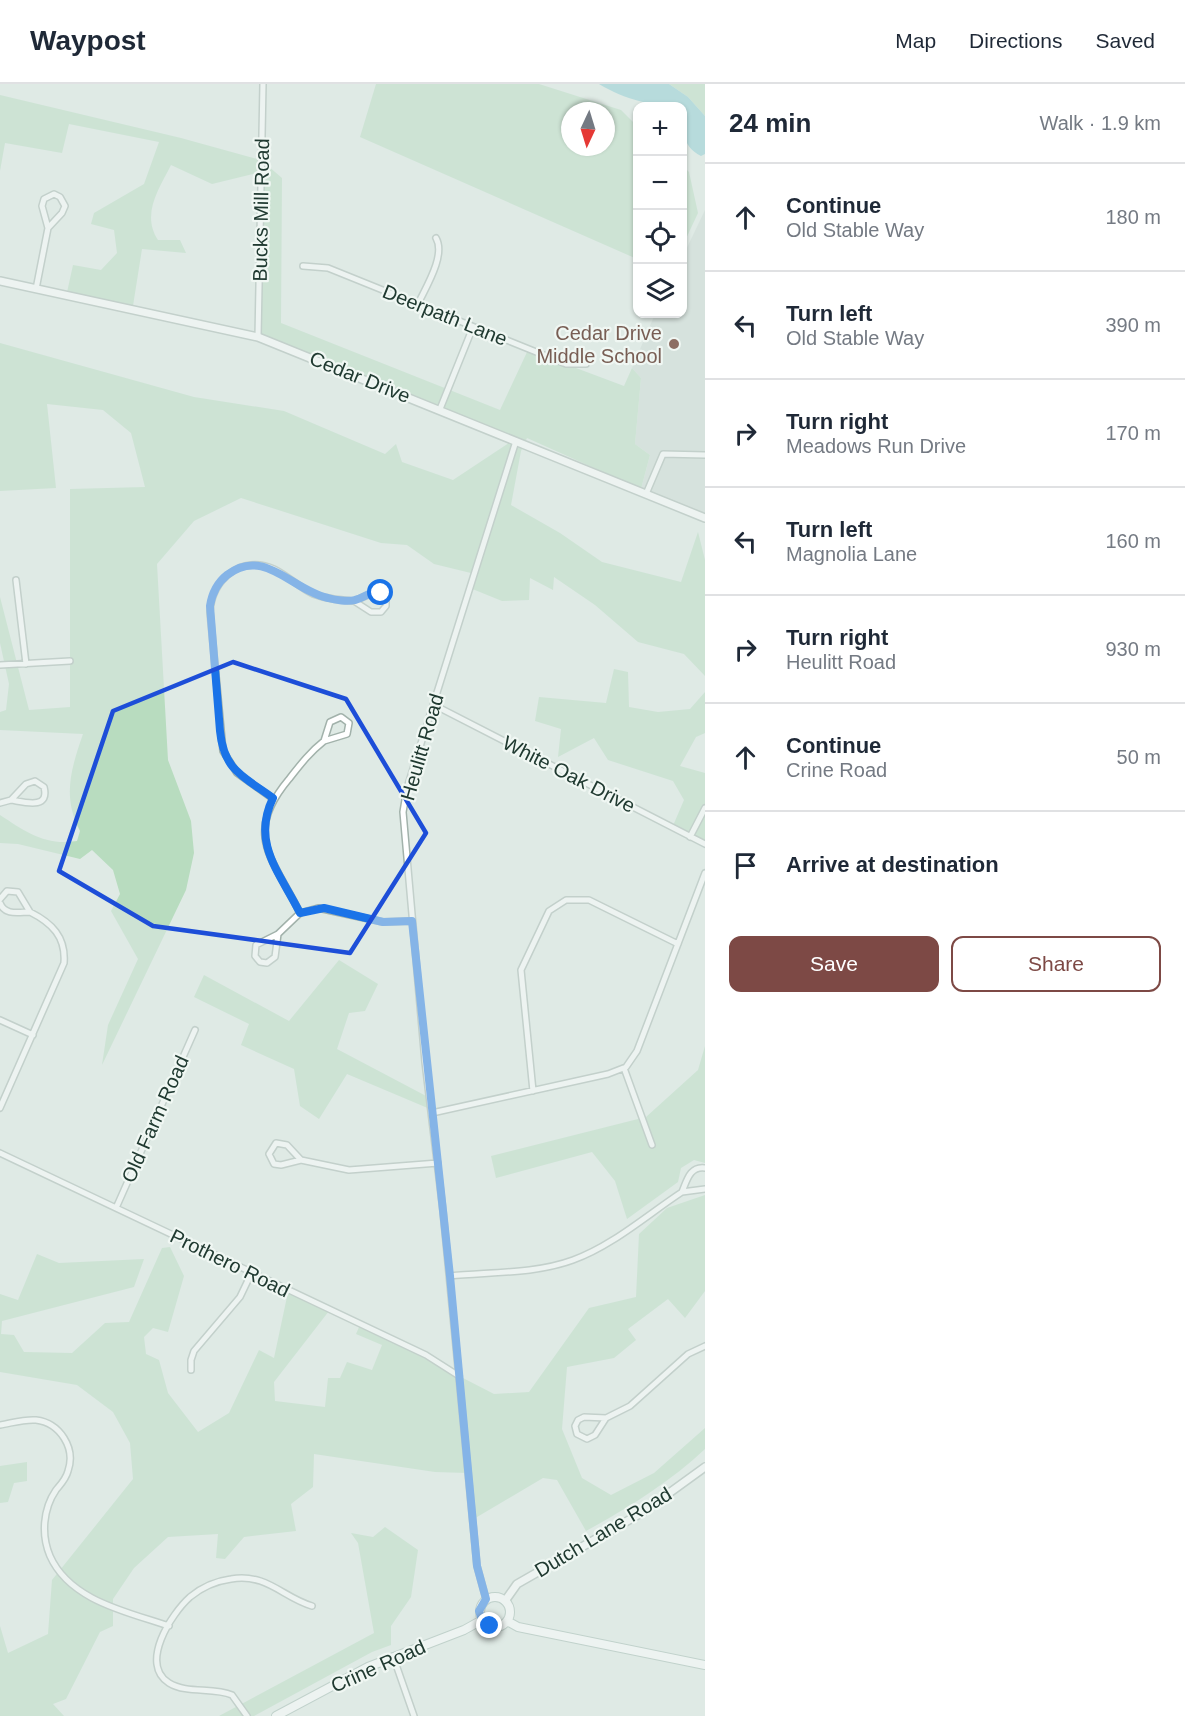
<!DOCTYPE html>
<meta charset="utf-8">
<style>
:root{--surface:#fff;--page:#f6f6f7;--text:#1f2937;--muted:#747a83;--line:#e0e1e3;--accent:#7d4945}
body{margin:0;font-family:Arial,sans-serif;background:var(--page);color:var(--text)}
.controls{position:absolute;right:18px;top:18px;display:grid;overflow:hidden;border-radius:12px;box-shadow:0 2px 4px #0004}
.controls button{width:54px;height:54px;display:grid;place-items:center;padding:0;border:0;border-bottom:2px solid var(--line);background:var(--surface);color:var(--text);font:30px sans-serif}
.compass{position:absolute;left:561px;top:18px;width:54px;height:54px;border-radius:50%;background:var(--surface);box-shadow:0 2px 4px #0004;rotate:184deg}
.stop{position:absolute;width:18px;height:18px;margin:-14px;border:4px solid #1a73e8;border-radius:50%;background:#fff}
.stop.end{background:#1a73e8;border-color:#fff;box-shadow:0 2px 6px #0008}
.list{margin:0;padding:0;list-style:none}
h2{display:flex;justify-content:space-between;align-items:center;height:78px;margin:0;padding:0 24px;font-size:26px}
h2 small{font-size:20px;font-weight:400;color:var(--muted)}
.list li{display:grid;grid-template-columns:39px 1fr auto;gap:18px;align-items:center;box-sizing:border-box;height:108px;padding:0 24px;border-top:2px solid var(--line)}
.list b{display:block;font-size:22px;white-space:nowrap}
.list p{margin:0;font-size:20px;white-space:nowrap;color:var(--muted)}
.list em{font-size:20px;font-style:normal;color:var(--muted)}
.actions{display:flex;gap:12px;padding:18px 24px}
.actions a{flex:1;padding:14px 0;border:2px solid var(--accent);border-radius:12px;text-align:center;font-size:21px;color:var(--accent)}
.actions .main{background:var(--accent);color:#fff}
.icon{flex:none;width:33px;height:33px;fill:none;stroke:currentColor;stroke-width:2;stroke-linecap:round;stroke-linejoin:round}
.map{position:relative;flex:none;width:705px;height:1632px;overflow:hidden}
header{display:flex;align-items:center;gap:36px;box-sizing:border-box;height:84px;padding:0 30px;background:var(--surface);border-bottom:2px solid var(--line)}
header strong{font-size:28px}
nav{display:flex;gap:33px;margin-inline-start:auto;font-size:21px}
main{display:flex}
aside{flex:1;background:var(--surface)}
.map>svg:first-child{display:block}
.built{fill:#cddad3}
.green{fill:#b8dcbf;fill-rule:evenodd}
.water{fill:#87cad0}
.lines{fill:none;stroke-linecap:round;stroke-linejoin:round}
.minor-casing{stroke:#a2b2ab;stroke-width:8}
.tertiary-casing{stroke:#a2b2ab;stroke-width:10}
.secondary-casing{stroke:#9eb6ac;stroke-width:10}
.minor{stroke:#fff;stroke-width:5}
.tertiary{stroke:#fff;stroke-width:7}
.secondary{stroke:#fff;stroke-width:8}
.route{stroke:#1a73e8;stroke-width:8}
.marked{fill:none;stroke:#1d4ed8;stroke-width:4.5;stroke-linejoin:round}
.education-dot{fill:#8d6e63;stroke:#f0f7f3;stroke-width:2}
.labels{text-anchor:middle;stroke-width:4.5;stroke-linejoin:round;paint-order:stroke}
.street-label{font-size:20px;fill:#203a31;stroke:#f0f7f3}
.education-label{font-size:20px;fill:#785e54;stroke:#f0f7f3;text-anchor:end}
</style>
<header>
<strong>Waypost</strong>
<nav><a>Map</a><a>Directions</a><a>Saved</a></nav>
</header>
<main>
<div class="map">
<svg width="705" height="1632" viewBox="0 0 705 1632">
<rect width="100%" height="100%" fill="#dfeae5"/>
<path class="built" d="M 705,126 L 705,431 L 641,405 L 650,371 L 635,360 L 641,294 L 632,284 L 655,230 L 682,230 L 683,172 Z"/>
<path class="green" d="M 376,0 L 539,0 L 621,26 L 637,42 L 637,175 L 360,53 ZM 570,27 L 606,27 L 606,63 L 570,63 Z
M 669,0 L 705,0 L 705,32 L 688,13 Z
M 0,11 L 181,54 L 261,76 L 282,94 L 281,239 L 500,326 L 528,266 L 624,302 L 632,284 L 641,294 L 635,360 L 650,371 L 641,405 L 527,354 L 521,367 L 511,421 L 560,449 L 602,478 L 681,498 L 698,448 L 705,476 L 705,592 L 684,570 L 638,558 L 595,521 L 554,493 L 553,506 L 530,494 L 529,516 L 502,517 L 470,504 L 475,490 L 434,480 L 407,461 L 381,459 L 241,414 L 194,437 L 157,480 L 168,676 L 191,737 L 194,769 L 186,806 L 102,981 L 108,941 L 138,875 L 111,827 L 120,810 L 113,786 L 92,766 L 80,775 L 18,760 L 0,759 L 0,731 C 26,748 45,762 77,757 L 80,747 C 62,713 71,685 83,650 L 0,646 L 0,628 L 6,626 L 9,600 L 0,559 L 0,513 L 29,626 L 70,623 L 70,405 L 145,403 L 131,349 L 103,326 L 47,320 L 56,404 L 0,407 L 0,259 L 194,313 L 284,327 L 385,370 L 396,360 L 402,378 L 453,396 L 512,357 L 259,256 L 261,88 L 212,100 L 171,81 C 159,105 141,130 158,156 L 180,156 L 186,169 L 142,165 L 132,228 L 66,213 L 73,181 L 101,186 L 117,169 L 114,146 L 91,140 L 94,129 L 144,100 L 159,58 L 69,40 L 62,69 L 5,59 L 0,87 Z
M 683,82 L 689,88 L 698,129 L 683,161 Z
M 614,585 L 628,588 L 629,623 L 658,628 L 690,625 L 705,608 L 705,649 L 696,653 L 680,682 L 705,689 L 705,762 L 672,744 L 684,716 L 673,697 L 608,676 L 594,654 L 558,673 L 561,645 L 535,637 L 539,613 L 606,619 Z
M 339,876 L 378,900 L 365,927 L 349,929 L 337,965 L 428,1013 L 430,1025 L 347,990 L 319,1035 L 300,1022 L 294,985 L 241,961 L 249,940 L 194,913 L 204,891 L 289,937 Z
M 705,962 L 705,1079 L 694,1076 L 681,1084 L 678,1098 L 627,1135 L 615,1097 L 592,1068 L 496,1094 L 491,1072 L 646,1033 L 698,986 Z
M 705,1111 L 705,1207 L 685,1234 L 668,1215 L 628,1245 L 636,1256 L 614,1274 L 567,1283 L 562,1345 L 582,1394 L 611,1411 L 654,1389 L 705,1344 L 705,1365 C 670,1398 628,1424 586,1447 L 557,1396 L 543,1394 L 472,1436 L 467,1389 L 435,1388 L 314,1370 L 313,1403 L 291,1420 L 296,1447 L 244,1453 L 225,1475 L 216,1474 L 218,1450 L 168,1453 L 134,1484 L 113,1515 L 113,1542 L 100,1548 L 66,1615 L 53,1620 L 64,1632 L 0,1632 L 0,1542 L 8,1569 L 48,1550 L 52,1496 L 133,1395 L 130,1359 L 113,1328 L 77,1301 L 0,1288 L 0,1210 L 18,1216 L 37,1170 L 59,1179 L 144,1175 L 134,1203 L 2,1237 L 1,1250 L 14,1251 L 24,1268 L 72,1269 L 105,1239 L 129,1238 L 162,1164 L 170,1163 L 184,1192 L 168,1248 L 153,1244 L 144,1253 L 146,1270 L 159,1276 L 168,1309 L 198,1348 L 229,1329 L 259,1266 L 274,1274 L 288,1208 L 329,1227 L 274,1298 L 275,1317 L 325,1323 L 328,1294 L 340,1294 L 347,1278 L 372,1286 L 382,1261 L 356,1250 L 360,1241 L 494,1310 L 529,1308 L 589,1224 L 636,1213 L 639,1150 L 667,1124 Z
M 27,1378 L 27,1397 L 14,1399 L 8,1418 L 0,1419 L 0,1382 Z
M 385,1443 L 418,1466 L 411,1513 L 391,1542 L 391,1561 L 372,1568 L 254,1632 L 219,1632 L 374,1549 L 358,1459 L 351,1449 L 373,1453 Z"/>
<path class="water" d="M 599,0 L 669,0 L 688,13 L 705,32 L 705,70 L 701,72 C 681,62 682,43 682,22 C 651,22 626,16 599,0 Z"/>
<g class="lines">
<g class="minor-casing">
<path id="minor" d="M 54,110 L 60,113 L 65,122 L 62,129 L 48,144 L 42,122 L 44,115 Z
M 303,182 L 328,184 L 566,280 L 586,280
M 36,205 L 48,144
M 418,220 C 426,203 446,171 436,154
M 258,253 L 263,0
M 440,325 L 473,243
M 646,410 L 663,370 L 705,371
M 16,496 L 26,580
M 375,508 L 381,509 L 386,515 L 386,522 L 381,528 L 371,528 L 354,517 Z
M 0,581 L 70,577
M 434,621 L 705,760
M 341,633 L 349,639 L 347,650 L 324,657 L 330,638 Z
M 35,697 L 44,703 C 50,726 24,718 11,716 L 26,700 Z
M 272,714 L 237,689 L 223,667 L 210,528 C 211,496 242,470 274,485 C 288,492 299,503 313,510 C 326,515 340,516 354,517
M 0,719 L 11,716
M 690,753 L 705,724
M 0,815 L 7,807 L 18,808 L 30,828 C 19,828 5,832 0,819
M 300,829 C 273,774 242,751 289,695 C 300,681 310,668 324,657
M 278,850 L 300,829 L 318,824 L 383,838 L 412,837
M 278,850 L 275,873 L 267,879 L 260,878 L 255,872 L 256,861 Z
M 0,936 L 33,951
M 624,984 L 652,1061
M 533,1007 L 521,886 L 549,827 L 566,816 L 589,816 L 678,860
M 0,1024 L 64,879 C 66,853 52,839 30,828
M 432,1029 L 608,990 L 626,983 L 637,967 L 705,789
M 276,1059 L 287,1061 L 301,1076 L 281,1081 L 274,1080 L 269,1070 Z
M 0,1069 L 426,1271 L 459,1292
M 301,1076 L 349,1086 L 438,1079
M 705,1084 C 690,1082 687,1096 682,1108 L 705,1105
M 116,1124 L 195,946
M 450,1192 C 489,1188 535,1190 573,1176 C 612,1162 647,1131 682,1108
M 191,1286 L 191,1276 L 194,1267 L 240,1213 L 251,1190
M 584,1333 L 606,1334 L 595,1351 L 587,1355 L 577,1350 L 575,1342 L 578,1336 Z
M 606,1334 L 630,1322 L 688,1270 L 705,1262
M 0,1341 C 12,1339 24,1335 36,1336 C 60,1339 76,1364 68,1387 C 66,1395 61,1400 56,1406 C 43,1425 41,1451 50,1472 C 70,1517 128,1528 169,1542
M 486,1515 L 477,1482 L 443,1127 L 425,978 L 403,728 L 407,704 L 516,357
M 393,1572 L 414,1632
M 247,1632 L 232,1611 C 213,1603 187,1610 169,1599 C 139,1580 171,1530 190,1513 C 202,1503 216,1497 231,1495 C 267,1489 282,1513 312,1522"/>
</g>
<g class="tertiary-casing">
<path id="tertiary" d="M 0,197 L 258,253 L 705,434
M 505,1517 L 517,1500 L 643,1428 L 705,1383"/>
</g>
<g class="secondary-casing">
<path id="secondary" d="M480 1528a15 15 0 1 1 30 0a15 15 0 1 1-30 0Z
M 507,1537 L 518,1543 L 705,1581
M 276,1632 L 368,1583 L 464,1546 L 482,1536"/>
</g>
<use href="#minor" class="minor"/>
<use href="#tertiary" class="tertiary"/>
<use href="#secondary" class="secondary"/>
</g>
<g class="lines">
<path class="route" d="M 381,509 C 370,506 365,514 355,516 C 348,518 335,516 328,514 C 293,507 264,462 227,491 C 217,499 212,509 210,522 L 220,647 C 224,687 243,692 273,714 C 251,759 280,789 300,829 L 324,824 L 383,838 L 412,837 L 450,1192 L 477,1482 L 486,1515 L 479,1527 L 482,1536 L 490,1542"/>
</g>
<path d="M0 0H705V1632H0ZM 233,578 L 346,615 L 426,749 L 350,869 L 153,842 L 59,787 L 113,627 Z" fill="#dfeae5" fill-opacity=".55" fill-rule="evenodd"/>
<path class="marked" d="M 233,578 L 346,615 L 426,749 L 350,869 L 153,842 L 59,787 L 113,627 Z"/>
<circle class="education-dot" cx="674" cy="260" r="6"/>
<g class="labels">
<g class="street-label">
<text transform="translate(261 126) rotate(-89)" y="7">Bucks Mill Road</text>
<text transform="translate(445 231) rotate(22)" y="7">Deerpath Lane</text>
<text transform="translate(360 293) rotate(22)" y="7">Cedar Drive</text>
<text transform="translate(422 663) rotate(-74)" y="7">Heulitt Road</text>
<text transform="translate(569 690) rotate(27)" y="7">White Oak Drive</text>
<text transform="translate(155 1035) rotate(-66)" y="7">Old Farm Road</text>
<text transform="translate(230 1179) rotate(26)" y="7">Prothero Road</text>
<text transform="translate(603 1448) rotate(-31)" y="7">Dutch Lane Road</text>
<text transform="translate(378 1582) rotate(-24)" y="7">Crine Road</text>
</g>
<g class="education-label">
<text x="662" y="256">Cedar Drive<tspan x="662" dy="23">Middle School</tspan></text>
</g>
</g>
</svg>
<div class="controls">
<button>+</button>
<button>−</button>
<button><svg class="icon" aria-label="locate" viewBox="0 0 24 24"><circle cx="12" cy="12" r="6"/><path d="M12 2v4M12 18v4M2 12h4M18 12h4"/></svg></button>
<button><svg class="icon" aria-label="layers" viewBox="0 0 24 24"><path d="M12 4l9 5-9 5-9-5zM3 14l9 5 9-5"/></svg></button>
</div>
<svg class="compass" viewBox="-18 -18 36 36"><path d="M0-13l5 13h-10z" fill="#e53935"/><path d="M0 13l5-13h-10z" fill="#747a83"/></svg>
<div class="stop" style="left:381px;top:509px"></div>
<div class="stop end" style="left:490px;top:1542px"></div>
</div>
<aside>
<h2>24 min<small>Walk · 1.9 km</small></h2>
<ul class="list">
<li><svg class="icon" aria-label="ahead" viewBox="0 0 24 24"><path d="M12 20V5M6 11l6-6 6 6"/></svg><div><b>Continue</b><p>Old Stable Way</p></div><em>180 m</em></li>
<li><svg class="icon" aria-label="left" viewBox="0 0 24 24"><path d="M17 20v-9H6M10 6l-5 5 5 5"/></svg><div><b>Turn left</b><p>Old Stable Way</p></div><em>390 m</em></li>
<li><svg class="icon" aria-label="right" viewBox="0 0 24 24"><path d="M7 20v-9h11M14 6l5 5-5 5"/></svg><div><b>Turn right</b><p>Meadows Run Drive</p></div><em>170 m</em></li>
<li><svg class="icon" aria-label="left" viewBox="0 0 24 24"><path d="M17 20v-9H6M10 6l-5 5 5 5"/></svg><div><b>Turn left</b><p>Magnolia Lane</p></div><em>160 m</em></li>
<li><svg class="icon" aria-label="right" viewBox="0 0 24 24"><path d="M7 20v-9h11M14 6l5 5-5 5"/></svg><div><b>Turn right</b><p>Heulitt Road</p></div><em>930 m</em></li>
<li><svg class="icon" aria-label="ahead" viewBox="0 0 24 24"><path d="M12 20V5M6 11l6-6 6 6"/></svg><div><b>Continue</b><p>Crine Road</p></div><em>50 m</em></li>
<li><svg class="icon" aria-label="arrive" viewBox="0 0 24 24"><path d="M6 21V4h12l-3 4 3 4H6"/></svg><div><b>Arrive at destination</b></div></li>
</ul>
<div class="actions"><a class="main">Save</a><a>Share</a></div>
</aside>
</main>
